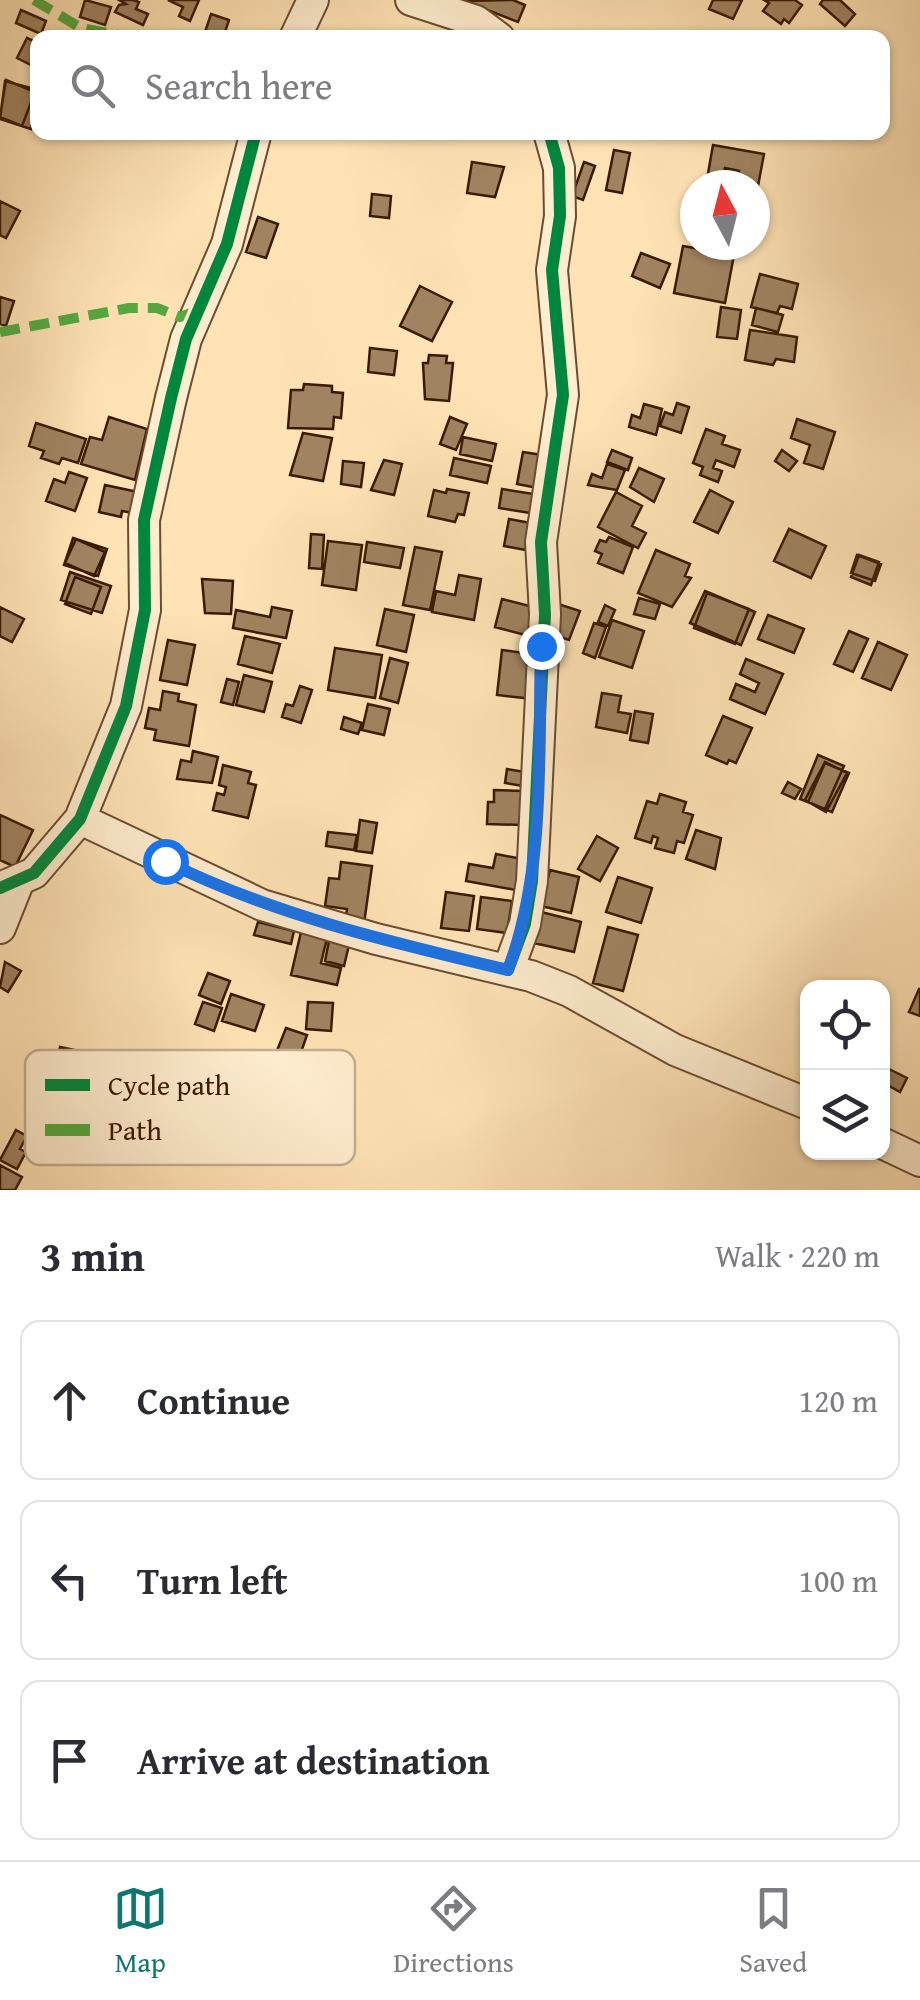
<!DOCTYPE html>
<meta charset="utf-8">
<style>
:root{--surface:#fff;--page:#f7f7f7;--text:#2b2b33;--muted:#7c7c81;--line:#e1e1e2;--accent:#0f766e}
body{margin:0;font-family:"Gentium Book Plus",serif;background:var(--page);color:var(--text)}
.controls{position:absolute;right:30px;bottom:30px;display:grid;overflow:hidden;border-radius:20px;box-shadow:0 2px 8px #0004}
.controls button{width:90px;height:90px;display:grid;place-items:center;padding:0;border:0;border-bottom:2px solid var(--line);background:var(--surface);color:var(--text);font:50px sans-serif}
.compass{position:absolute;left:680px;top:170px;width:90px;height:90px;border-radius:50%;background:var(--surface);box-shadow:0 2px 8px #0004;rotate:353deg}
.stop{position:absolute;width:30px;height:30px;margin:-22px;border:8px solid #1a73e8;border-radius:50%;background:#fff}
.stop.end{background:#1a73e8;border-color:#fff;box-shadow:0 2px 10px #0008}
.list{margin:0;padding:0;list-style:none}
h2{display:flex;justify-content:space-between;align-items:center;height:130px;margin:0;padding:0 40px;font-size:42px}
h2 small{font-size:32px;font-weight:400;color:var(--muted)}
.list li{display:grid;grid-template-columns:65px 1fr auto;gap:30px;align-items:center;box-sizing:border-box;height:160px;margin:0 20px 20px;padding:0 20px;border:2px solid var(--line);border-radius:20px}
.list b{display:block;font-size:38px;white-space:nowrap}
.list em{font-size:32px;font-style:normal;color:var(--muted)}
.icon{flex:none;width:55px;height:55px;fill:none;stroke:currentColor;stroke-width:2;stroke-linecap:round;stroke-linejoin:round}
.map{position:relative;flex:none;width:920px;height:1190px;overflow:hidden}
.search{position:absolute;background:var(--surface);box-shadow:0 2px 8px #0004;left:30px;right:30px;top:30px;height:110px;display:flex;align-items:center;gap:25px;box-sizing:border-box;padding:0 35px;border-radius:20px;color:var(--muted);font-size:38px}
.sheet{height:670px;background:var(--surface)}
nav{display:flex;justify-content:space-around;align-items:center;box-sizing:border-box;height:140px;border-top:2px solid var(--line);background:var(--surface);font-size:28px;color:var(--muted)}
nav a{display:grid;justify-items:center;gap:5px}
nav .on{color:var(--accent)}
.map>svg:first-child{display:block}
.building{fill:#a08360;stroke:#3a1a04;stroke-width:2.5}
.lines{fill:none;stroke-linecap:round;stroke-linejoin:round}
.minor-casing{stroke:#6b4c30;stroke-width:34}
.minor{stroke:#ffedcf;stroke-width:30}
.quiet{stroke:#55a940;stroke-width:10;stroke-dasharray:20 10;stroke-linecap:butt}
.cycleway-casing{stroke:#ffedcf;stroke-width:19}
.cycleway{stroke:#00873e;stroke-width:12}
.route{stroke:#1a73e8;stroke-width:12}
.key{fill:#ffedcf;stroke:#c4ae92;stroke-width:2.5}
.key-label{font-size:28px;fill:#3a1a04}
</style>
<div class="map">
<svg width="920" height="1190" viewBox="0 0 920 1190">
<rect width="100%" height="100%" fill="#ffe3b5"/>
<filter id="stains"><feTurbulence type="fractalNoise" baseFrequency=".002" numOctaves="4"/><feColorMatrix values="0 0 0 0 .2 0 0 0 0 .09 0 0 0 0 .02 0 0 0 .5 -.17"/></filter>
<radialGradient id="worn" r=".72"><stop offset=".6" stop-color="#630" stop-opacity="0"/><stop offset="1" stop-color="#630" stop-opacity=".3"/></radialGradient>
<path class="building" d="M 85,0 L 111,7 L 105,25 L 80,17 Z
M 133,0 L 139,2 L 136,9 L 148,14 L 143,25 L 115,12 L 119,5 L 126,4 L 119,0 Z
M 168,0 L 199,0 L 190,21 L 179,16 L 183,7 Z
M 513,0 L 525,5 L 518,22 L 465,1 Z
M 713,0 L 742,0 L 733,19 L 709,9 Z
M 764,0 L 795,0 L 802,5 L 789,23 L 784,19 L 781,24 L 763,11 L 769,3 Z
M 823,0 L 840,0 L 855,14 L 845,26 L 820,4 Z
M 21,10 L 46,21 L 41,34 L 16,23 Z
M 211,14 L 229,20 L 223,38 L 203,38 Z
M 27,38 L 38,43 L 31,65 L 17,58 Z
M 6,80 L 35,92 L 22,126 L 0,117 Z
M 5,81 L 38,90 L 31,129 L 0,119 Z
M 713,145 L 764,154 L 755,202 L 755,185 L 736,185 L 739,171 L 725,168 L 722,185 L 706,185 Z
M 614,150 L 630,153 L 622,193 L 606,190 Z
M 472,162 L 504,167 L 495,197 L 467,193 Z
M 584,162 L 595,166 L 583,200 L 572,196 Z
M 725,168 L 739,171 L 736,185 L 722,185 Z
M 372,194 L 391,196 L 389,218 L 370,216 Z
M 0,201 L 20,211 L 6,238 L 0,235 Z
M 258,217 L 278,224 L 266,258 L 246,252 Z
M 683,246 L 734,255 L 725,303 L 674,293 Z
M 641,253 L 670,264 L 660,288 L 632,276 Z
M 760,274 L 798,284 L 792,309 L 780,306 L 777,313 L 751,307 Z
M 420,286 L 452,302 L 432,341 L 400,326 Z
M 0,297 L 14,301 L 6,326 L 0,324 Z
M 721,307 L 741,310 L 737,339 L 717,337 Z
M 756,308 L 783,315 L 778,332 L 752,325 Z
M 750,330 L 797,337 L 794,362 L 776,359 L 773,365 L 745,360 Z
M 370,348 L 397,351 L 394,375 L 368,372 Z
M 429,355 L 447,356 L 446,363 L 453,363 L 449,401 L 425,399 L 423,363 L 428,363 Z
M 304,384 L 332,386 L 332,392 L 343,393 L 341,418 L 334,417 L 333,429 L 288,428 L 291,390 L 303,390 Z
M 677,403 L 689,407 L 681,433 L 660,426 L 665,412 L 673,415 Z
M 644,404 L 662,409 L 656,435 L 629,427 L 632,415 L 640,418 Z
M 109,417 L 147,429 L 135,480 L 81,464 L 90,437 L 102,440 Z
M 450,417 L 467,424 L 456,450 L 440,444 Z
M 797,419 L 835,432 L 823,469 L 804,463 L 810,445 L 791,438 Z
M 36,423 L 86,439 L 78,463 L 62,458 L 59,464 L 41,458 L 44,451 L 29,446 Z
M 706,429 L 725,436 L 722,444 L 740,450 L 734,467 L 716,460 L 713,468 L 722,471 L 718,482 L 700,475 L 703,467 L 693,463 Z
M 303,433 L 332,438 L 323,481 L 290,475 Z
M 463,437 L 496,444 L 492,461 L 460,454 Z
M 612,450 L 632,458 L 628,470 L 607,462 Z
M 782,450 L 797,461 L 789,471 L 775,461 Z
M 523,452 L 549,456 L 543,489 L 517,484 Z
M 454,458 L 491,466 L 487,483 L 450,475 Z
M 384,460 L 402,464 L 394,495 L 371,490 Z
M 343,461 L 364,463 L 361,487 L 341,484 Z
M 607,464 L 625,470 L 617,490 L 588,485 L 592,474 L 602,478 Z
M 639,468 L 664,479 L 654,502 L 630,487 Z
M 69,472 L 87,478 L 75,511 L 46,501 L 54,479 L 65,483 Z
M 105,485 L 138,492 L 133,513 L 122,511 L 121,517 L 99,512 Z
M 447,489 L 469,493 L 464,515 L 458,514 L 455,522 L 428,516 L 434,490 L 446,493 Z
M 502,489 L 540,495 L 537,514 L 499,508 Z
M 710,490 L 733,502 L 718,533 L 694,522 Z
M 616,492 L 642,506 L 632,526 L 646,533 L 638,548 L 598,527 Z
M 509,519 L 536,524 L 531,551 L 504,546 Z
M 789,529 L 826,546 L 811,578 L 774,561 Z
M 311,534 L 324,535 L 322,569 L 309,568 Z
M 609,537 L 633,547 L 623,573 L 598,563 L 602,554 L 595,551 L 600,540 L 606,542 Z
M 73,538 L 107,549 L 98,576 L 64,565 Z
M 76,539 L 105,552 L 94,576 L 65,563 Z
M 328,541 L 362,545 L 356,590 L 322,585 Z
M 367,542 L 404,548 L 400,568 L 364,562 Z
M 415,547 L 442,552 L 430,610 L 403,605 Z
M 656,550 L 690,564 L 685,576 L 691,578 L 672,607 L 638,593 Z
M 857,555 L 881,564 L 875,581 L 851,573 Z
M 859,555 L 879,562 L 871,585 L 851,577 Z
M 70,572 L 111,586 L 102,613 L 61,600 Z
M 459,575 L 481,579 L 474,620 L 432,612 L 436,591 L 455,595 Z
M 75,577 L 101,587 L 91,614 L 65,604 Z
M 202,579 L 233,581 L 231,614 L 205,613 Z
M 705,591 L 755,612 L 741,645 L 690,623 Z
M 707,593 L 749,609 L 735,644 L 694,628 Z
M 639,598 L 660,604 L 655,619 L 634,614 Z
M 502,599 L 541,609 L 533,637 L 495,627 Z
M 558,604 L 580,611 L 569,640 L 548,633 Z
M 605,605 L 615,610 L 608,626 L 598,622 Z
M 0,607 L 24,619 L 12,642 L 0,636 Z
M 272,607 L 292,611 L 286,638 L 233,628 L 236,610 L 270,617 Z
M 385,609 L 414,615 L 406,652 L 377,645 Z
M 768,615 L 804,629 L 794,653 L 758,639 Z
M 612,620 L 644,631 L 632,668 L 599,657 Z
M 594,623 L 606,627 L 595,658 L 583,653 Z
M 849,631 L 868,639 L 853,672 L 834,664 Z
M 245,636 L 280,644 L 272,673 L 238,664 Z
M 168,640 L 195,645 L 187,685 L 160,680 Z
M 878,642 L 907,655 L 891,690 L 862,678 Z
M 335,648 L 382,655 L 375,698 L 328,690 Z
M 502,650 L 538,655 L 533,699 L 497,695 Z
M 390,658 L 408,663 L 398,703 L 380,698 Z
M 746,659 L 783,674 L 765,714 L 730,699 L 736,684 L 755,692 L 759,683 L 740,674 Z
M 244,675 L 272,682 L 264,712 L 236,705 Z
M 227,679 L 239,682 L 233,705 L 221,702 Z
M 300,686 L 312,690 L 301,723 L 282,717 L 286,704 L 293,706 Z
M 163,691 L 179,694 L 178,701 L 196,705 L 189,746 L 154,740 L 156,730 L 145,728 L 149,708 L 160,710 Z
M 602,693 L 621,696 L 618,712 L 631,714 L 627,733 L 596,727 Z
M 368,704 L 390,709 L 384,735 L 362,730 Z
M 635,711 L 653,714 L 648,743 L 630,740 Z
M 723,716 L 752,728 L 736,763 L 729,760 L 727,764 L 706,755 Z
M 344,717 L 362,723 L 358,734 L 341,729 Z
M 193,751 L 218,757 L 212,783 L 177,779 L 181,760 L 191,762 Z
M 818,755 L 844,766 L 825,809 L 800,799 Z
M 825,762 L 847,773 L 826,812 L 805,800 Z
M 825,763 L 849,773 L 832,812 L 808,802 Z
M 223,765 L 251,772 L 248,783 L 256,785 L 248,818 L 213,810 L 217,793 L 224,795 L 226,787 L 219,785 Z
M 507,769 L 531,773 L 529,787 L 505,783 Z
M 788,782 L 801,789 L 795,799 L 782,793 Z
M 494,790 L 523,791 L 522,825 L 487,824 L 488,802 L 494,802 Z
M 660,794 L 686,802 L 683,812 L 693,815 L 684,843 L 677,841 L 674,853 L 655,848 L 658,838 L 653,836 L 651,843 L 635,838 L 647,801 L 657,804 Z
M 0,815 L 33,830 L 15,867 L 0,860 Z
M 360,820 L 377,823 L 372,853 L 356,851 Z
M 696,830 L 721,838 L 715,869 L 686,859 Z
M 328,832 L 357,835 L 354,850 L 326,846 Z
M 597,836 L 618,848 L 600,881 L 578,869 Z
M 496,854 L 522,859 L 516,890 L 466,881 L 469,864 L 493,868 Z
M 341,862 L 372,866 L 364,924 L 345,921 L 347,909 L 325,906 L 329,878 L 339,879 Z
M 550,870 L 579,877 L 571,913 L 541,906 Z
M 618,877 L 652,888 L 641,923 L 606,912 Z
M 446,892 L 474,896 L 469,931 L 441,928 Z
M 481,897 L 512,901 L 507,933 L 477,929 Z
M 541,912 L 581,922 L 574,952 L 534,943 Z
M 258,922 L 294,931 L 291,944 L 254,935 Z
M 608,927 L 638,935 L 623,991 L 593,983 Z
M 301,932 L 327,938 L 321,963 L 341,968 L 337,985 L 291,975 Z
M 329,941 L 349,945 L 344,966 L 325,961 Z
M 5,962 L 21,971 L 8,992 L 0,987 Z
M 208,973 L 230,981 L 221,1004 L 199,995 Z
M 919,989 L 920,989 L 920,1016 L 909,1012 Z
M 231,994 L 264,1005 L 255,1031 L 222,1021 Z
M 203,1002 L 222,1008 L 214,1031 L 195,1024 Z
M 308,1002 L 333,1003 L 331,1031 L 306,1029 Z
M 286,1028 L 307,1035 L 298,1061 L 276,1053 Z
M 60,1047 L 84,1052 L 81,1065 L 70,1063 L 67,1073 L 55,1071 Z
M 883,1066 L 907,1078 L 900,1092 L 882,1082 Z
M 16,1130 L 27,1136 L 20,1149 L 26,1152 L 17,1169 L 0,1160 Z
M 0,1165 L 22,1177 L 15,1190 L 0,1190 Z"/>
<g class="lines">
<g class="minor-casing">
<path id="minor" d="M 411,0 L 476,21 L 499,38
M 295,38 L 313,0
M 80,819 L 262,905 L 376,939 L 531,976 L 569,991 L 675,1050 L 808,1104
M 0,888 L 34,873 L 80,819 L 126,706 L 145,610 L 144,520 L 171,398 L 186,339 L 227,244 L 256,132
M 0,928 L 18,883
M 508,970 L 525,924 L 532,881 L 545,614 L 541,542 L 563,395 L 552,270 L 560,216 L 559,168 L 549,132
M 882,1143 L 920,1161"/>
</g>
<use href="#minor" class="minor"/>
<path class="quiet" d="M 34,0 L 81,28 L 135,38
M 0,332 L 129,308 L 157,308 L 180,317 L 199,310"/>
<g class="cycleway-casing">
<path id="cycleway" d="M 0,888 L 34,873 L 80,819 L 126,706 L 145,610 L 144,520 L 171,398 L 186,339 L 227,244 L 256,132
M 508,970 L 525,924 L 532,881 L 545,614 L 541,542 L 563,395 L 552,270 L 560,216 L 559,168 L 549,132"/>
</g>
<use href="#cycleway" class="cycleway"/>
</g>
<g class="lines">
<path class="route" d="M 165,861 C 273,915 390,942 508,970 C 546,869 538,753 541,646"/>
</g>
<rect x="25" y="1050" width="330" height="115" rx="15" class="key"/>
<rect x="45" y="1079" width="45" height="12" fill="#00873e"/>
<rect x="45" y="1124" width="45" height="12" fill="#55a940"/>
<g class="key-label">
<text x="108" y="1095">Cycle path</text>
<text x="108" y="1140">Path</text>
</g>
<rect width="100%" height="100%" filter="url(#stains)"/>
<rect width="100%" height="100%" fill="url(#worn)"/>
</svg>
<div class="controls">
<button><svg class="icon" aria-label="locate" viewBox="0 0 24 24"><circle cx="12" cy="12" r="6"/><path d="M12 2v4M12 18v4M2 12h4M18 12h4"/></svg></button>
<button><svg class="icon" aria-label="layers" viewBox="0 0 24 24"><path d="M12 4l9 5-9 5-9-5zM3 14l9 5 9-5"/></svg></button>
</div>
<svg class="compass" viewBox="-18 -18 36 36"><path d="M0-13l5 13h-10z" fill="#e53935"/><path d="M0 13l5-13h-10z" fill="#7c7c81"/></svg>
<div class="stop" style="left:165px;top:861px"></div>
<div class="stop end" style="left:541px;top:646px"></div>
<div class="search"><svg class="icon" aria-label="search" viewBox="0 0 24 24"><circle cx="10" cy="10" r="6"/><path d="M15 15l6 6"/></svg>Search here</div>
</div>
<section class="sheet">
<h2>3 min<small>Walk · 220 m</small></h2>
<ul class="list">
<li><svg class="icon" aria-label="ahead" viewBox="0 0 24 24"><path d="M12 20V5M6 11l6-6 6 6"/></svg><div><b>Continue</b></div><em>120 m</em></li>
<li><svg class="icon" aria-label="left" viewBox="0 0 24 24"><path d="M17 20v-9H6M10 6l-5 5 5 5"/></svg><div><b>Turn left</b></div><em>100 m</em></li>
<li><svg class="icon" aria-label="arrive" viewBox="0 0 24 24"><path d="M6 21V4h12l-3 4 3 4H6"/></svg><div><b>Arrive at destination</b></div></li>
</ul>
</section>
<nav>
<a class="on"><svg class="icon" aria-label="map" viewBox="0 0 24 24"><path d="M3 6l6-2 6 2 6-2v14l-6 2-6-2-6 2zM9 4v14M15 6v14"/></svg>Map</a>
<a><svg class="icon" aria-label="directions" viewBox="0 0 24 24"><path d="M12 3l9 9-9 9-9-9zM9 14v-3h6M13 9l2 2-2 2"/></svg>Directions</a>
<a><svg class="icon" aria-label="saved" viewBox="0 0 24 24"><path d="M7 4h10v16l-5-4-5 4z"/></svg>Saved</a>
</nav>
